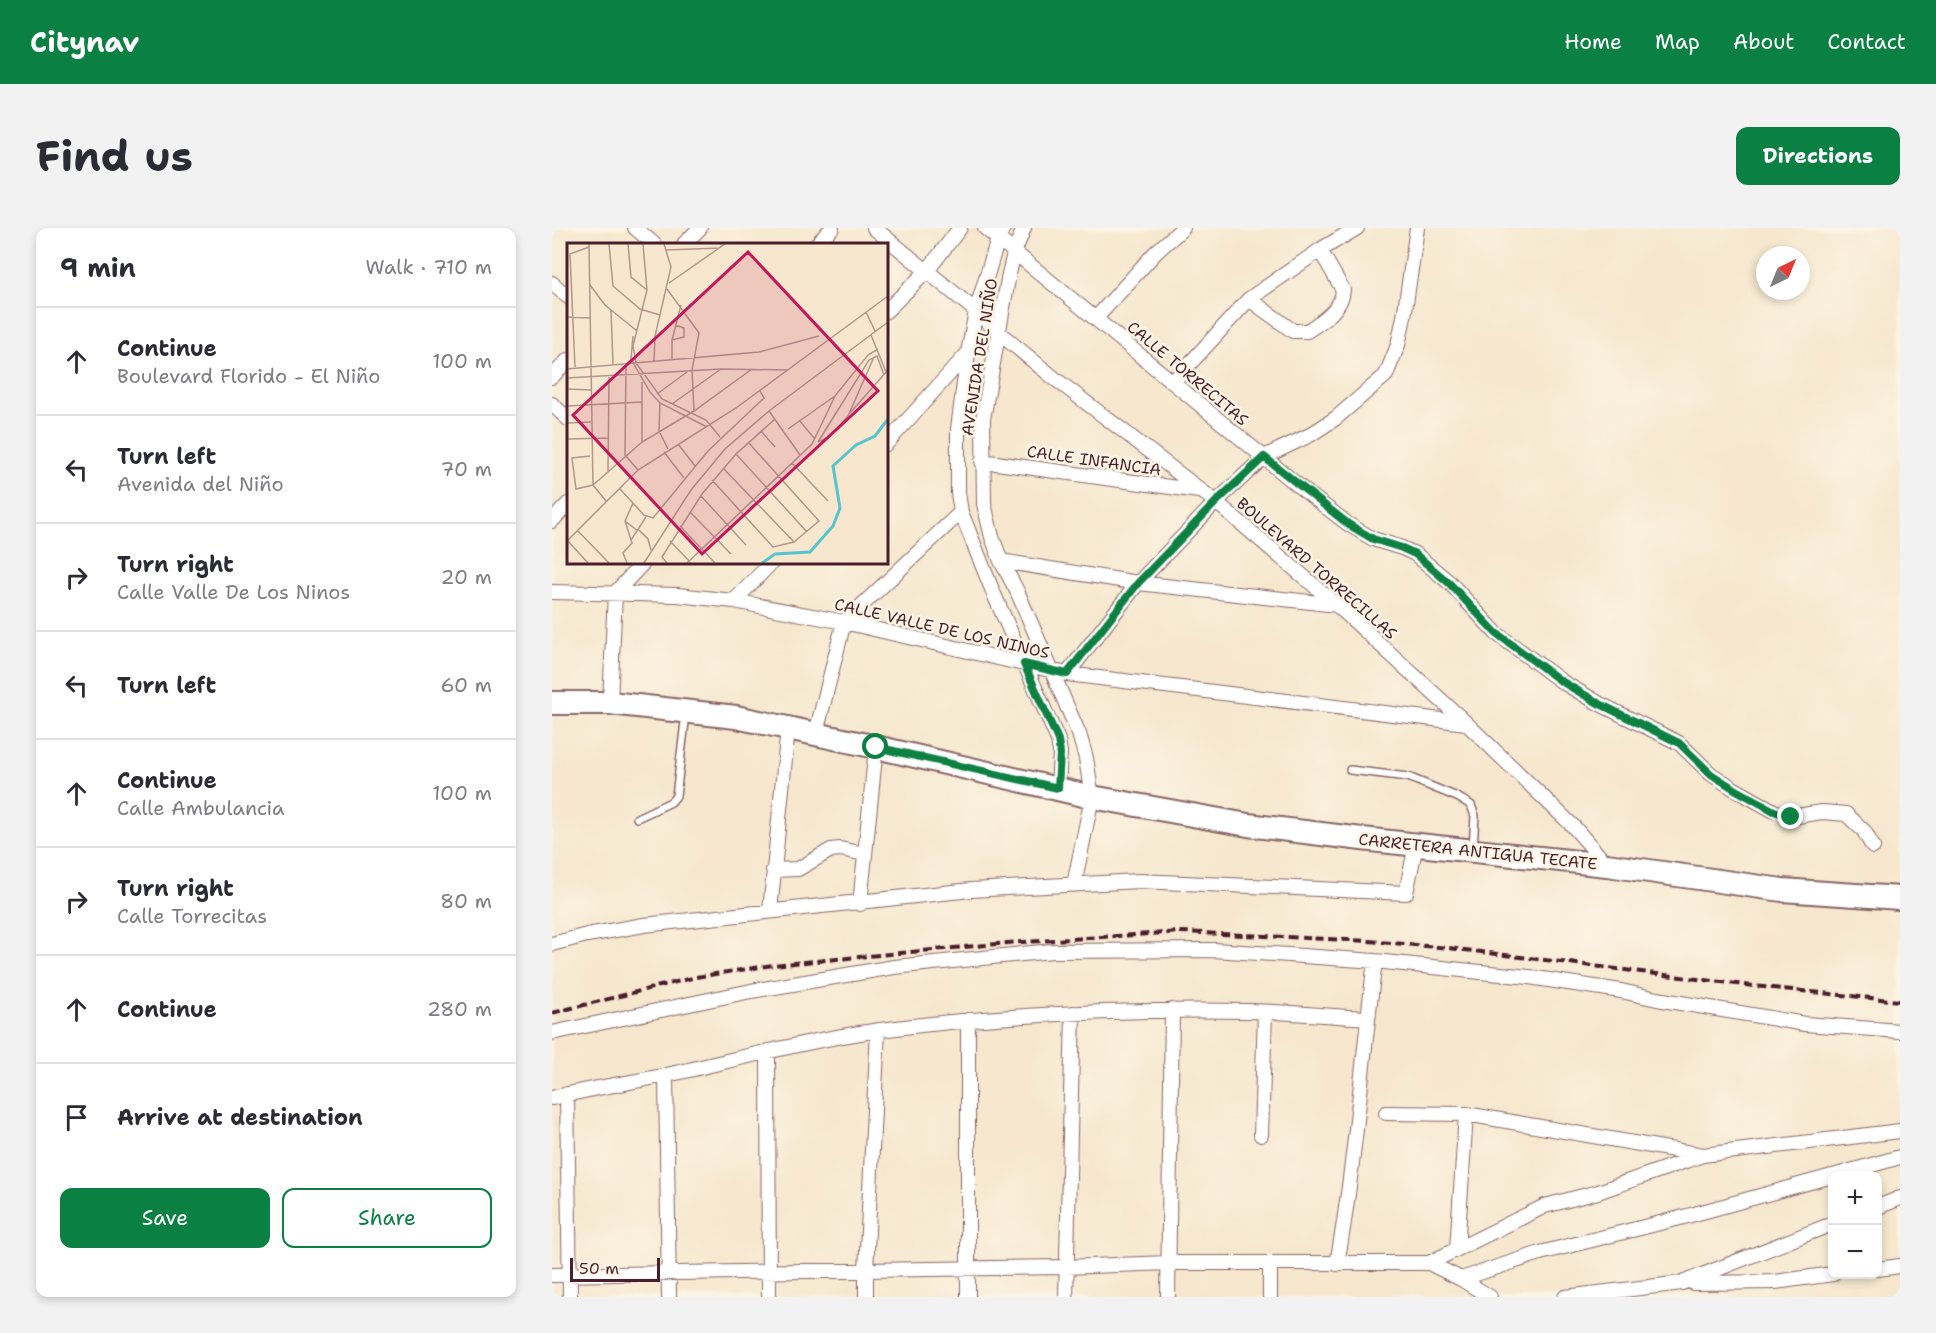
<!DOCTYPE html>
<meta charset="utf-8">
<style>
:root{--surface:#fff;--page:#f2f2f3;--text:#2b2b33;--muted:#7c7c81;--line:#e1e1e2;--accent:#0b8043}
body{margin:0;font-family:"Shantell Sans",sans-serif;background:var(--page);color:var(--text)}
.controls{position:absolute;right:18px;bottom:18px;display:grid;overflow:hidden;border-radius:12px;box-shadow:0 3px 9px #0003}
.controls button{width:54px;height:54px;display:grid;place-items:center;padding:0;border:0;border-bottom:2px solid var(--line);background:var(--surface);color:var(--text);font:30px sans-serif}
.compass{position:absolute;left:1204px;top:18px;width:54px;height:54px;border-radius:50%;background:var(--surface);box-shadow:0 3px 9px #0003;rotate:43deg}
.scale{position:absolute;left:18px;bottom:15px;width:90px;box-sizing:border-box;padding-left:6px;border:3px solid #4a1f2b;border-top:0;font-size:16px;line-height:21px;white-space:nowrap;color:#4a1f2b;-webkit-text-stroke:4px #fcf5e5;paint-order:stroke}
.stop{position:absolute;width:18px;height:18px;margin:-14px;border:4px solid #0b8043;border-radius:50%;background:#fff}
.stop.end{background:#0b8043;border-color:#fff;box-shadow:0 2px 6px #0008}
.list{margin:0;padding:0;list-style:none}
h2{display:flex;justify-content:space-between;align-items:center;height:78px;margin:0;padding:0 24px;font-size:26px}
h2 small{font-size:20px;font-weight:400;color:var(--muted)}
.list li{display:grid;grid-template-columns:39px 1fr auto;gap:18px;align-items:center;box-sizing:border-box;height:108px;padding:0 24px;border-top:2px solid var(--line)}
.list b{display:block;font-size:22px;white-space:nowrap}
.list p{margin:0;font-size:20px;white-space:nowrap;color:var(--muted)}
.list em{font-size:20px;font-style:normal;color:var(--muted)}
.actions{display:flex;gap:12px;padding:18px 24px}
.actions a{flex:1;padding:14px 0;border:2px solid var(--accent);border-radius:12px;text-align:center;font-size:21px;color:var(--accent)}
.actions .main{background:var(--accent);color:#fff}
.icon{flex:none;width:33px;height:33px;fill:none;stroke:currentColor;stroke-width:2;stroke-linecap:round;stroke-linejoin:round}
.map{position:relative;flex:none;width:1348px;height:1069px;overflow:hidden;border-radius:12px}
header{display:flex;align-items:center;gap:36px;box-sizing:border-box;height:84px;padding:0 30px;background:var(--accent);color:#fff}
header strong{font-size:28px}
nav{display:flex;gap:33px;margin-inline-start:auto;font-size:21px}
.intro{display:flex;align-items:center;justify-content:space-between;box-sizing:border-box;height:144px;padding:0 36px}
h1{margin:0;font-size:42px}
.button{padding:15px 27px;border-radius:12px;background:var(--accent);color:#fff;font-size:21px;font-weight:700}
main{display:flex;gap:36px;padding:0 36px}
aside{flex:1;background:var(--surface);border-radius:12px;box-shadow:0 3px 9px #0003}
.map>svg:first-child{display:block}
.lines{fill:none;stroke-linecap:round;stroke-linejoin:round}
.service-casing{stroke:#866564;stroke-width:10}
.minor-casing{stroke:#866564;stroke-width:16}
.primary-casing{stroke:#866564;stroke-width:26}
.service{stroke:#fff;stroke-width:7}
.minor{stroke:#fff;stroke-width:14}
.primary{stroke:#fff;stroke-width:22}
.rail{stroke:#4a1f2b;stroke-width:4;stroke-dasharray:9 4.5;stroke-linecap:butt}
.route{stroke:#0b8043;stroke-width:8}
.labels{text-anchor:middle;stroke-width:5;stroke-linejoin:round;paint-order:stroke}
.street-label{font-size:16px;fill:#4a1f2b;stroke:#fcf5e5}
.inset-river{fill:none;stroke:#57c4cf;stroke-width:3}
.inset-road{fill:none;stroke:#b1978d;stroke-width:1.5}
.view{fill:#c2185b;fill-opacity:0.15;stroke:#c2185b;stroke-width:3}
.inset-edge{fill:none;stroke:#4a1f2b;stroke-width:3}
</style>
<header>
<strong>Citynav</strong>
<nav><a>Home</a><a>Map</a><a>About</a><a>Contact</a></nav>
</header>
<div class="intro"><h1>Find us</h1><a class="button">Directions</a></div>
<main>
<aside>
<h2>9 min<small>Walk · 710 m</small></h2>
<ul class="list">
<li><svg class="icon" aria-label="ahead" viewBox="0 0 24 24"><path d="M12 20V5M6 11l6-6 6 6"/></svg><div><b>Continue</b><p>Boulevard Florido - El Niño</p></div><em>100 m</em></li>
<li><svg class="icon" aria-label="left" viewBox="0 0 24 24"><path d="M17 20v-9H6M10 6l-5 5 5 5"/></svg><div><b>Turn left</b><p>Avenida del Niño</p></div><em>70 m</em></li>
<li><svg class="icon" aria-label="right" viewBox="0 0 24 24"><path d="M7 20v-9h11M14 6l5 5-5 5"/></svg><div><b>Turn right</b><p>Calle Valle De Los Ninos</p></div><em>20 m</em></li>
<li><svg class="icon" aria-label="left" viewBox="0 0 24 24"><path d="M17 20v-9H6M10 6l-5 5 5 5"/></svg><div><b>Turn left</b></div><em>60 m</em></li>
<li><svg class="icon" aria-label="ahead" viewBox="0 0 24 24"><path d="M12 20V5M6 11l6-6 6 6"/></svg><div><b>Continue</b><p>Calle Ambulancia</p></div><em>100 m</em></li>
<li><svg class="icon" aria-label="right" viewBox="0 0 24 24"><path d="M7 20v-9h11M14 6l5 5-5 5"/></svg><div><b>Turn right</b><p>Calle Torrecitas</p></div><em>80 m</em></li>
<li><svg class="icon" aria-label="ahead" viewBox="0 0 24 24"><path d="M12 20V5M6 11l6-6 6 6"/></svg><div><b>Continue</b></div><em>280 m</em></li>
<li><svg class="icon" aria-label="arrive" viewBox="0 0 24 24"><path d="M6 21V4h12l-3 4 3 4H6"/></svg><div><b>Arrive at destination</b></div></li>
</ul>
<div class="actions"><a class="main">Save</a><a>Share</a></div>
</aside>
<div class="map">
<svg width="1348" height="1069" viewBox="0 0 1348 1069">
<rect width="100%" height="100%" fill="#fcf5e5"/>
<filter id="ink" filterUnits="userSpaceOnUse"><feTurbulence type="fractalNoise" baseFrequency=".0167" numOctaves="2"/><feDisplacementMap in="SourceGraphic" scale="12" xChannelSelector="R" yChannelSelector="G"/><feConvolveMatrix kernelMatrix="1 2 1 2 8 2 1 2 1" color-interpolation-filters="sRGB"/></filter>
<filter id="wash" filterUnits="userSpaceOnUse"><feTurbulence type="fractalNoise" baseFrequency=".008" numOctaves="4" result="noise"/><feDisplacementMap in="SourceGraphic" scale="24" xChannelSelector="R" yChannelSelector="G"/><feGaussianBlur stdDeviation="1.35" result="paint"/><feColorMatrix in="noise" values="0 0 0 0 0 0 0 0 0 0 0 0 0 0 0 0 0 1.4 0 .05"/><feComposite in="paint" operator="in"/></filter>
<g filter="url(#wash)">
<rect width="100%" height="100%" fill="#f6e7ce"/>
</g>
<g filter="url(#ink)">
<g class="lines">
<g class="service-casing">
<path id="service" d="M 798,542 L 856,549 L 905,569 L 919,577 L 923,588 L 921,620
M 85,590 L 119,574 L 124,568 L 134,486"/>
</g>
<g class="minor-casing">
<path id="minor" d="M 83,0 L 102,16
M 322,0 L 424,83 L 446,104 L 502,150 L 664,274 L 785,377 L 914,495 L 1021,598 L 1055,637
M 433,0 L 753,263 L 796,296 L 821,311 L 850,320 L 863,326 L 898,355 L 944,405 L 1009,453 L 1048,476 L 1127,515 L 1159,546 L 1181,560 L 1222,583 L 1239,589 L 1270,584 L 1294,586 L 1312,603 L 1321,619
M 451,0 L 446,11 L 424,83 L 416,125 L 406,201 L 406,265 L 409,284 L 441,364 L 506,512 L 508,524 L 506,560
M 472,0 L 462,25 L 457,46 L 431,191 L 432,276 L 440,309 L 449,333 L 465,363 L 527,506 L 534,530 L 540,569 L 522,657
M 132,16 L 148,0
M 265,16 L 280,0
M 0,55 L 16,69
M 697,71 L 741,103 L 755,103 C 769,94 790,81 791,62 L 768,22
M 334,83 L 375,43 L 408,0
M 544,90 L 604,24 L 631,0
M 0,149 L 16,132
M 621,154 L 697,71 L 768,22 L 805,0
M 0,176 L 16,191
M 334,216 L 416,125
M 430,233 L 647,263
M 0,293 L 16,276
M 449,333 L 586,355 L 785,377
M 0,364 L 125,367 L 182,373 L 292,394 L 515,446 L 914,495
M 182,373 L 220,334
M 515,446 L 586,355 L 664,274 L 712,229 L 758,207 L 784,190 L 834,147 L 846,117 L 852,89 L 865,0
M 58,475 L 63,365 L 92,334
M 264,505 L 292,394 L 409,284
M 221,642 L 246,641 L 279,622 L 288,621 L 313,626
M 308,676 L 324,519
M 218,683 L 236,500
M 0,716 L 35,707 L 92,697 L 419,662 L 587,653 L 854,665 L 864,617
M 0,805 L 199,763 L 342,739 L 500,723 L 662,722 L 823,733 L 977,749 L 1069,763 L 1105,771 L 1253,796 L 1348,803
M 216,823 L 217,1069
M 114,847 L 117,1069
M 15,866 L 18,1069
M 0,870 C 38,860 77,855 115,847 C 186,831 256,812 328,802 C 450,786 575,781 698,783 C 737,784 776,788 816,790
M 834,885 L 914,886 L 1151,927 L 1348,903
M 709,907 L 713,784
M 1281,948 L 1348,929
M 1326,979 L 1348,970
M 905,1021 L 914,886
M 718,1035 L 718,1069
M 877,1035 L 909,1051 L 938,1069
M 785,1036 C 803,936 810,833 823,733
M 1326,1041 L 1348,1038
M 0,1047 L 513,1039 L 616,1035 L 877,1035 L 993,978 L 1046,964 L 1151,927
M 909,1051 L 988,1025 L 1128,990 L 1280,948
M 1141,1055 L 1223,1054 L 1281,1046
M 314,1069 L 314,1042 L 326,802
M 416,1069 L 416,792
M 514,1069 L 521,785
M 616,1069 L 620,782
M 1013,1069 L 1130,1055 L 1280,996"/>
</g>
<g class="primary-casing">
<path id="primary" d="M 0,475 L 58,475 L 184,489 L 324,519 L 540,569 L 696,597 L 810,611 L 1055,637 L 1230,662 L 1348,670"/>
</g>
<use href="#service" class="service"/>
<use href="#minor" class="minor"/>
<use href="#primary" class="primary"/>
<path class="rail" d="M 0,785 L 144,749 L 221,737 L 455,715 L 629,704 L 817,713 L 897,720 L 1201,758 L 1348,773"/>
</g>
</g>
<g class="lines" filter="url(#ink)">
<path class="route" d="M 324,519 L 506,560 L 508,525 L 506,512 L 472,436 L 515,446 L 586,355 L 664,274 L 712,229 L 796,296 L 821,311 L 850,320 L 863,326 L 897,355 L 944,405 L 1009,453 L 1048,476 L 1127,515 L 1159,546 L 1181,560 L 1222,583 L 1239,589"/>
</g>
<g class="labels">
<g class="street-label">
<text transform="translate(427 129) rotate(-81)" y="6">AVENIDA DEL NIÑO</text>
<text transform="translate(636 145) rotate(40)" y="6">CALLE TORRECITAS</text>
<text transform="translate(542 232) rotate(8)" y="6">CALLE INFANCIA</text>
<text transform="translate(765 340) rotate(41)" y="6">BOULEVARD TORRECILLAS</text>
<text transform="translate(390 400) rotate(13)" y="6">CALLE VALLE DE LOS NINOS</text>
<text transform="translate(926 623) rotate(6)" y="6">CARRETERA ANTIGUA TECATE</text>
</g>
</g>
<g transform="translate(15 15)">
<rect width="321" height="321" fill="#f6e7ce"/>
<path class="inset-river" d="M 195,320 L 208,311 L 243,309 L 266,283 L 273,265 L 266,223 L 289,202 L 308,193 L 321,176"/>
<path class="inset-road" d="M 22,1 L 26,242M 42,1 L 46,43 L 73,66 L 93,72M 61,1 L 64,34 L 80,47M 76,1 L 80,47 L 66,103 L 69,120 L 95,156 L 139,177 L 153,194M 99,7 L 153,5M 102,40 L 158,1M 23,42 L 38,62 L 70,88M 100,46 L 132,90 L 125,127 L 127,168M 44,67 L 46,121M 299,69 L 308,88M 0,74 L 24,75M 304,92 L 319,129M 66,93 L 64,116 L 83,149 L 93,160 L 140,184M 105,97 L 117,94 L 117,85 L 108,82M 105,117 L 105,97 L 114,62M 87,118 L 88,93 L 104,24 L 97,1M 59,120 L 58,212 L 71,227M 8,124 L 3,11 L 22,4M 0,126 L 192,109 L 252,93M 0,135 L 154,126 L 220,127M 0,146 L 25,147M 90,151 L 120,129M 93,160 L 92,188 L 101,206M 105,161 L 154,126M 0,163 L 75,159M 202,168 L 233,212M 283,170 L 321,127M 232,177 L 247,195M 0,180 L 24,179M 221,186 L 268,153 L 301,112 L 311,106M 194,188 L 208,204M 0,196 L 42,195M 75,199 L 75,139M 251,199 L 302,117 L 310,113 L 317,132M 251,199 L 262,194 L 281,173 L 307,114M 111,201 L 128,223M 97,209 L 117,235M 169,211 L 240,289M 23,213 L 5,215 L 9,246 L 26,242 L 75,199 L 127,168 L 185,126M 225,220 L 261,258M 156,225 L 227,299M 41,228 L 42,134M 145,237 L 206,304 L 227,299 L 252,278 L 181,199M 26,242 L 39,258M 52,245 L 77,272 L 86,275 L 141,208 L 197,155 L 193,148M 134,253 L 179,302M 66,260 L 58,278 L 71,288M 123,269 L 164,311M 58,278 L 65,300 L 56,310 L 60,320M 113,283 L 148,320M 10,287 L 42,320M 72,287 L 81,296 L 84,307M 0,297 L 21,320M 64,297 L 79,274M 0,298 L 71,227 L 169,165 L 321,53M 103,298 L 124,320M 77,320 L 124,247 L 158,206 L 202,168 L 321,79M 100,320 L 95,314 L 135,251 L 169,211 L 208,176M 120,320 L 245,201 L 268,153"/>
<path class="view" d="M 181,9 L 311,148 L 135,311 L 6,172 Z"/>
<rect width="321" height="321" class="inset-edge"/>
</g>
</svg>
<div class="controls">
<button>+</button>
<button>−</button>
</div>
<svg class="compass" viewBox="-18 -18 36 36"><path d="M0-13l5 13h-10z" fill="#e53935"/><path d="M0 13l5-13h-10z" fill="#7c7c81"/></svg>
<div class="scale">50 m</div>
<div class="stop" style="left:324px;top:519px"></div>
<div class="stop end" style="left:1239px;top:589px"></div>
</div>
</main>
